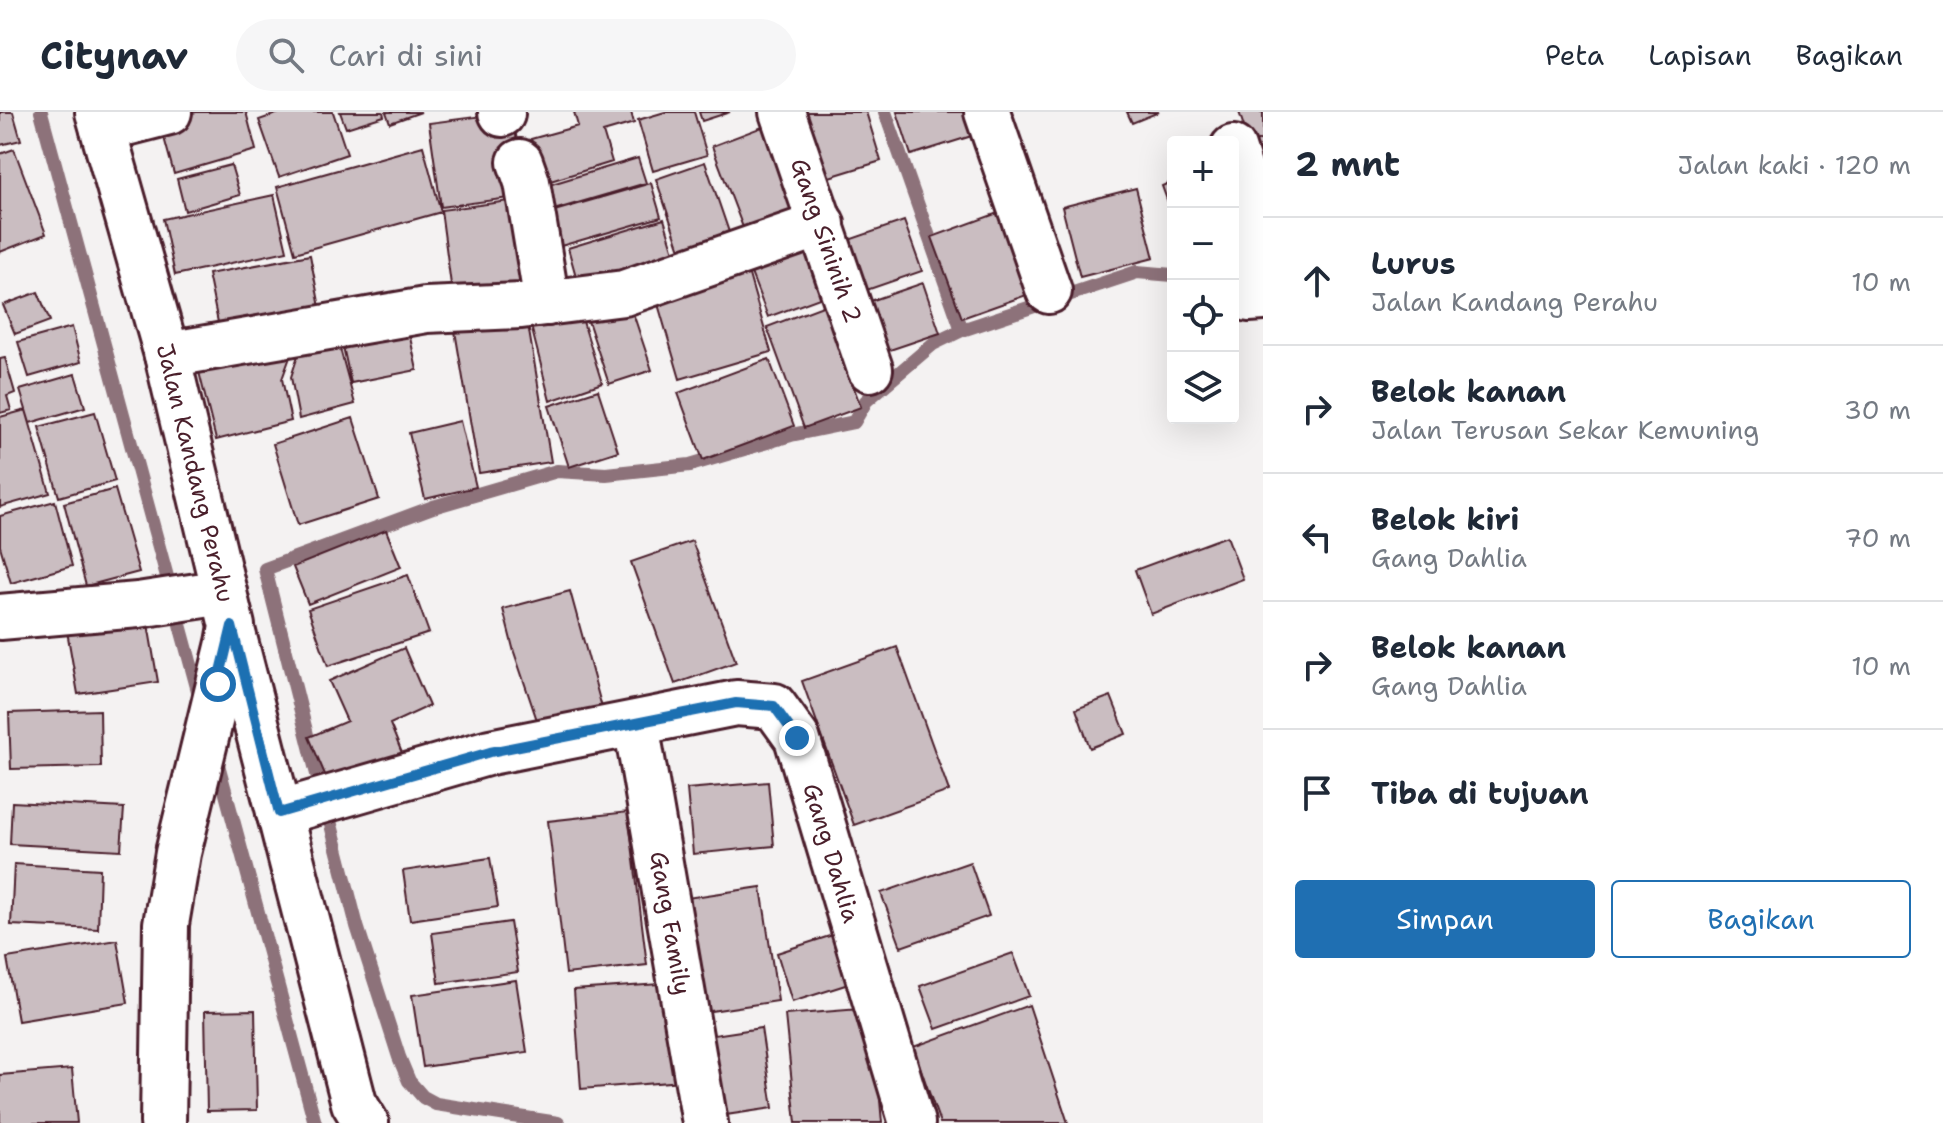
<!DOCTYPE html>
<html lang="id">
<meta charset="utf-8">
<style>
:root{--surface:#fff;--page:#f6f6f7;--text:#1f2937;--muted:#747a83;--line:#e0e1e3;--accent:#1f6fb2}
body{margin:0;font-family:"Shantell Sans",sans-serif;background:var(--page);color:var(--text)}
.controls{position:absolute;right:24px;top:24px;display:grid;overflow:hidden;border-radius:8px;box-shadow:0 8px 32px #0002}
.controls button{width:72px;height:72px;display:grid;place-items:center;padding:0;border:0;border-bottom:2px solid var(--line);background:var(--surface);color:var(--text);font:40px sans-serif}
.stop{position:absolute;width:24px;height:24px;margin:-18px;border:6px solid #1f6fb2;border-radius:50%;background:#fff}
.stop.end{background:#1f6fb2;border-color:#fff;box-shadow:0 2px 8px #0008}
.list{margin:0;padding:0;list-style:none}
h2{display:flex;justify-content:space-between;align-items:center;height:104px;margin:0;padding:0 32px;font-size:34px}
h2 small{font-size:26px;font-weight:400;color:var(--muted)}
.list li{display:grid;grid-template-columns:52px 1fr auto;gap:24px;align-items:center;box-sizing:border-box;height:128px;padding:0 32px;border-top:2px solid var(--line)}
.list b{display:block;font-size:30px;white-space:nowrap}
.list p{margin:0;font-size:26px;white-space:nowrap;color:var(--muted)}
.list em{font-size:26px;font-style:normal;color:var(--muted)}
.actions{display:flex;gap:16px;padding:24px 32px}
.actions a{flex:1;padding:18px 0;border:2px solid var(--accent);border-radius:8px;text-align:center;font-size:28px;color:var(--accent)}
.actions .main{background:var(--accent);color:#fff}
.icon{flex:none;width:44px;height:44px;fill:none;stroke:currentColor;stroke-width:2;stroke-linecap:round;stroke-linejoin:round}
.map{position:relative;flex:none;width:1263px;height:1011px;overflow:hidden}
header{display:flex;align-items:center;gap:48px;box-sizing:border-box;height:112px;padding:0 40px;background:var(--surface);border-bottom:2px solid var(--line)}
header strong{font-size:38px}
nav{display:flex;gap:44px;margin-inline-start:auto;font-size:28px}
.search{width:560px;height:72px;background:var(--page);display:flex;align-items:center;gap:20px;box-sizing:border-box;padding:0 28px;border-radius:44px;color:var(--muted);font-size:30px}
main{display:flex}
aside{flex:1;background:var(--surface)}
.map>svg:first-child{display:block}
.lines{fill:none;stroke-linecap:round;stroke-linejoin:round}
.stream{stroke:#8d727a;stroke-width:14}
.building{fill:#cabdc1;stroke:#4a1f2b;stroke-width:2}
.minor-casing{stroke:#4a1f2b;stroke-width:50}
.minor{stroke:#fff;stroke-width:44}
.route{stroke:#1f6fb2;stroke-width:10}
.labels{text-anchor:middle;stroke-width:6;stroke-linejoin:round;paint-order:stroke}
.street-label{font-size:24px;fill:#4a1f2b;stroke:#fff}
</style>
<header>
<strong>Citynav</strong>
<div class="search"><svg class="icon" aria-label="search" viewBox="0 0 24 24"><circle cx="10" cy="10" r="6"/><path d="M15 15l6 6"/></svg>Cari di sini</div>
<nav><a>Peta</a><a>Lapisan</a><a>Bagikan</a></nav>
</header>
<main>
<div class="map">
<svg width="1263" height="1011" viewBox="0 0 1263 1011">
<rect width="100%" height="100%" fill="#f4f2f2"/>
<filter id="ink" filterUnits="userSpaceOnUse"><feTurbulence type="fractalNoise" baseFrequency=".0125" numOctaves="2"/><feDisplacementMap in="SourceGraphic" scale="16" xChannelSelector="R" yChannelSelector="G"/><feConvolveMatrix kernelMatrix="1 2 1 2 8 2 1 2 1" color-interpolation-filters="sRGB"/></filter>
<g filter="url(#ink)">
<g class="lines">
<path class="stream" d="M 41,0 L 201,590
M 885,0 L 962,218
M 216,645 L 315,1011
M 322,682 L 265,457 L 433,395 L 557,359 L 606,362 L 690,353 L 791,323 L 854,310 L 866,289 L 933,232 L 962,218 L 1137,160 L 1173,163
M 329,705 L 357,814 L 399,945 L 409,969 L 423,985 L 436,992 L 558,1011"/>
</g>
<path class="building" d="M 0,0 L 13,0 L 21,28 L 0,33 Z
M 196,0 L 246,0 L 256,38 L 174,62 L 160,11 Z
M 282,0 L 333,0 L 347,42 L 279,65 L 259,8 Z
M 340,0 L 383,0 L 384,4 L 346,16 Z
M 386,0 L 421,0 L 390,11 Z
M 513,0 L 524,84 L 441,95 L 429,11 Z
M 574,0 L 631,0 L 634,11 L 603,20 L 612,50 L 544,71 L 531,27 L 578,14 Z
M 665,0 L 694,0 L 707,43 L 653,59 L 638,8 Z
M 699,0 L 730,0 L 702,9 Z
M 791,0 L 866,0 L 881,49 L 813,70 Z
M 897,0 L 971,0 L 978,22 L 911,43 Z
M 1127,0 L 1159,0 L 1132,11 Z
M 1239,0 L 1263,0 L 1263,27 L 1250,32 Z
M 773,11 L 808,103 L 747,126 L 712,34 Z
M 1263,27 L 1263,66 L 1250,32 Z
M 423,34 L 441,100 L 295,141 L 277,75 Z
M 14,37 L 46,122 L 0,140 L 0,42 Z
M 638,46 L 646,71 L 540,102 L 532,78 Z
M 705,50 L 731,126 L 682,143 L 656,67 Z
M 231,53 L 240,83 L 185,99 L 177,67 Z
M 1173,69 L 1173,104 L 1162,74 Z
M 651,71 L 661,105 L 554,136 L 544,102 Z
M 1136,76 L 1154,146 L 1080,165 L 1062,95 Z
M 274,83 L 287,139 L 175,163 L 163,107 Z
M 525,87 L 537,178 L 453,188 L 441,98 Z
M 1006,98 L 1035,180 L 962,206 L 932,125 Z
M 664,107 L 678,153 L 581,182 L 568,136 Z
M 904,109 L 922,159 L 858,181 L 840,131 Z
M 815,124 L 836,180 L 768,205 L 746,148 Z
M 310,143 L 322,206 L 221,225 L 208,162 Z
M 745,149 L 771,240 L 680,267 L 653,175 Z
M 923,171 L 940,221 L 878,242 L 862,192 Z
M 38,180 L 50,209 L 15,222 L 3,193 Z
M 841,187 L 859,237 L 842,243 L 861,295 L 804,316 L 767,215 Z
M 629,189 L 652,258 L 609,272 L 586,203 Z
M 577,190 L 602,271 L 550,289 L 529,206 Z
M 527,207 L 551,350 L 479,361 L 455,219 Z
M 72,215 L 81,250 L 29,265 L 18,230 Z
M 408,216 L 417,258 L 351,271 L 342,230 Z
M 335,218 L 355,292 L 299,307 L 291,265 L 304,225 Z
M 297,226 L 282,267 L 291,309 L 216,328 L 197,252 Z
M 5,246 L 15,281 L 7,284 L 11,298 L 0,301 L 0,247 Z
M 769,247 L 794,314 L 703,348 L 678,281 Z
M 75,262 L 85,295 L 30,311 L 20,278 Z
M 598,278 L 618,339 L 569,355 L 549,294 Z
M 26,298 L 50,381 L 0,395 L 0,305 Z
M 95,300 L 115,369 L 59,385 L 39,315 Z
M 353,306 L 379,387 L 298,413 L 273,332 Z
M 460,309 L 476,375 L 425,387 L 409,321 Z
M 115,377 L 139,460 L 86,474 L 64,391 Z
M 55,389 L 72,454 L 11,471 L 0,434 L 0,404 Z
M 386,418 L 401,455 L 308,492 L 293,455 Z
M 1227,424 L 1243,467 L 1151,502 L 1135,458 Z
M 692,429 L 736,550 L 675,572 L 631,450 Z
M 408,463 L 429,521 L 328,554 L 308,497 Z
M 570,479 L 604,603 L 541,620 L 514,540 L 503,497 Z
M 147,506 L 158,570 L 78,582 L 67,519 Z
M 897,535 L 949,679 L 854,713 L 802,569 Z
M 404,536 L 429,594 L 390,612 L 402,641 L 329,672 L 309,625 L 347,609 L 329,569 Z
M 1111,584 L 1126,622 L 1090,636 L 1076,597 Z
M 100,598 L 101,655 L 11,657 L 9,601 Z
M 768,670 L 774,734 L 693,742 L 687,677 Z
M 12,690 L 124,696 L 121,738 L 10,732 Z
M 628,700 L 647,853 L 566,862 L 548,709 Z
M 490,746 L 498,795 L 410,808 L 403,759 Z
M 970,750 L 989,804 L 901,835 L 881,781 Z
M 14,752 L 100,757 L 98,817 L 11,813 Z
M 761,775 L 778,889 L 697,901 L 680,787 Z
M 510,810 L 518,860 L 439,871 L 432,821 Z
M 845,819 L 861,868 L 792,890 L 777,841 Z
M 117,828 L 128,891 L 18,909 L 7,846 Z
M 1013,841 L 1029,884 L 936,917 L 920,874 Z
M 516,868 L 527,940 L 423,955 L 412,883 Z
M 674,871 L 682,969 L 581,977 L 574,878 Z
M 1029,893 L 1068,1011 L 940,1011 L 913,935 Z
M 872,896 L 882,1011 L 796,1011 L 785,903 Z
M 255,898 L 257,998 L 207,999 L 205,899 Z
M 761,916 L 773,996 L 719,1004 L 707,924 Z
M 72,957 L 77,1011 L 0,1011 L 0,963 Z"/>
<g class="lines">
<g class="minor-casing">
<g id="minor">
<path id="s1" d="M 98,0 L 167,243 L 232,514 L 229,531 L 178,741 L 166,812 L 163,1011"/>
<path d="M 501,0 L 502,2"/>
<path id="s2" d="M 782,0 L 870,257"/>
<path d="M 987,0 L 1049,179"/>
<path d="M 103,17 L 169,0"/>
<path d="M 1233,36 L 1254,101 L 1249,187 L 1263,186"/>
<path d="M 520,50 L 527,70 L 547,191"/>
<path d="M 167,243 L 426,198 L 521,194 L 624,181 L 822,112"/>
<path d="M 0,505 L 138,493 L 224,480"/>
<path d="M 233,521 L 354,991 L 366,1011"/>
<path id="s3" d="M 636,612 L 705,1011"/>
<path id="s4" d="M 279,701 L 490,640 L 736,591 L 774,594 L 797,626 L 912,1011"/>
</g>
</g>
<use href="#minor" class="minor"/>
</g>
</g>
<g class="lines" filter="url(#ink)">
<path class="route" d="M 218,572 L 232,514 L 279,701 L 490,640 L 736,591 L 774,594 L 797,626"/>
</g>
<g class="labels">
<g class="street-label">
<text dy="8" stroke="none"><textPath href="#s2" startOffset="136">Gang Sininih 2</textPath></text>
<text dy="8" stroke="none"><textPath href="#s1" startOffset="374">Jalan Kandang Perahu</textPath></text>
<text dy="8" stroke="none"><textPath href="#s4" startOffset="668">Gang Dahlia</textPath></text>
<text dy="8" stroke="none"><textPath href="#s3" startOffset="202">Gang Family</textPath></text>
</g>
</g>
</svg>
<div class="controls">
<button>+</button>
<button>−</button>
<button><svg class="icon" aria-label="locate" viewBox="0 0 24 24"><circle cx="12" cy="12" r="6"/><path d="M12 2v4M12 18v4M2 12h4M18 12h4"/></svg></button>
<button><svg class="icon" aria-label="layers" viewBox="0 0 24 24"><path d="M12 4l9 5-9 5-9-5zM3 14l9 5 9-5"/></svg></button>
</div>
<div class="stop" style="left:218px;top:572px"></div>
<div class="stop end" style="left:797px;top:626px"></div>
</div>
<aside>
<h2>2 mnt<small>Jalan kaki · 120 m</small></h2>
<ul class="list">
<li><svg class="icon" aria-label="ahead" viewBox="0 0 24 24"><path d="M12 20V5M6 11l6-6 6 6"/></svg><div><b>Lurus</b><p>Jalan Kandang Perahu</p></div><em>10 m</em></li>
<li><svg class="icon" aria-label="right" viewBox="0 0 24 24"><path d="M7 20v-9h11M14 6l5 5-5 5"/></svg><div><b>Belok kanan</b><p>Jalan Terusan Sekar Kemuning</p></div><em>30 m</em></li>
<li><svg class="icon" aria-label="left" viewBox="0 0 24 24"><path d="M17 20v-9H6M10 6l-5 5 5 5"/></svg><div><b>Belok kiri</b><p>Gang Dahlia</p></div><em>70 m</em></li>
<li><svg class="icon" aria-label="right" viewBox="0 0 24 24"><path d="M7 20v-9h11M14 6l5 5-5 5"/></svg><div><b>Belok kanan</b><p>Gang Dahlia</p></div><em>10 m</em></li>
<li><svg class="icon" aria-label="arrive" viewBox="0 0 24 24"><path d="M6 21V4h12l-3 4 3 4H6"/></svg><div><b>Tiba di tujuan</b></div></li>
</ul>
<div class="actions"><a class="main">Simpan</a><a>Bagikan</a></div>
</aside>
</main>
